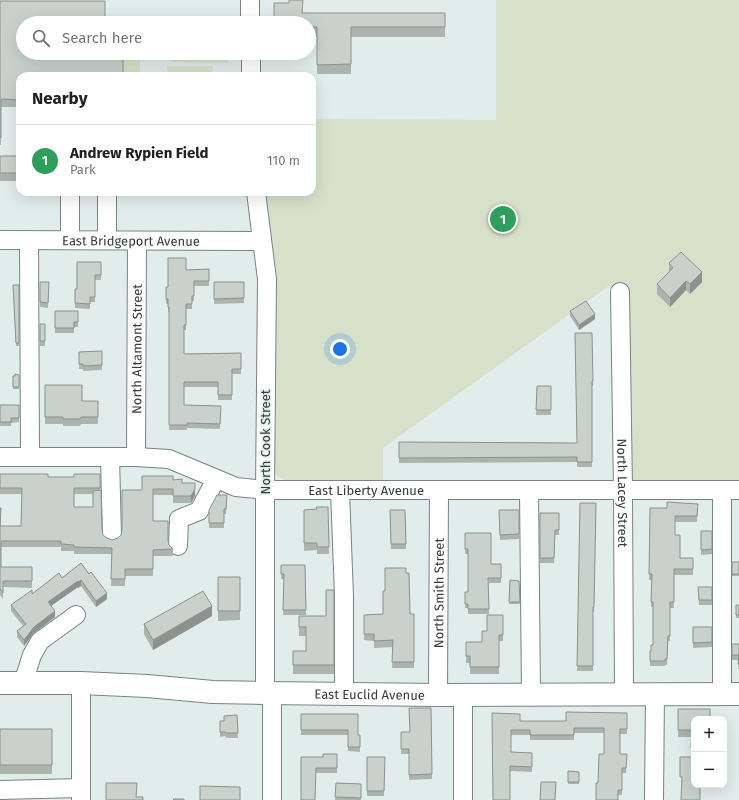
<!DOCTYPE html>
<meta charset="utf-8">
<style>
:root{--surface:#fff;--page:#f2f2f2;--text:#202124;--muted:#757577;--line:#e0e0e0;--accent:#b65025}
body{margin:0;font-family:"Fira Sans",sans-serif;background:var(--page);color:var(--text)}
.controls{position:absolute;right:12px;bottom:12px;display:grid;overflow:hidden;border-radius:8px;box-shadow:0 4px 16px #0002}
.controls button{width:36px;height:36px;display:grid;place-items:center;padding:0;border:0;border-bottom:1px solid var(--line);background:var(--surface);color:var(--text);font:20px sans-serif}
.you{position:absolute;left:340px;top:349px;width:14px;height:14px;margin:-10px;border:3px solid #fff;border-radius:50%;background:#1a73e8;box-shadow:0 0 0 6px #1a73e833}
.badge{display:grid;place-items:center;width:26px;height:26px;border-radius:50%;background:var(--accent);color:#fff;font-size:13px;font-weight:700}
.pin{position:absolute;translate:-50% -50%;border:2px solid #fff;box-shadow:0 1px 4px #0006}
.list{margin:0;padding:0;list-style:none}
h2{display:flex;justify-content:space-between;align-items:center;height:52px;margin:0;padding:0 16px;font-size:17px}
h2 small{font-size:13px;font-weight:400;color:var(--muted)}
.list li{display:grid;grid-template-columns:26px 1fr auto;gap:12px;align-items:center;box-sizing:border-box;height:72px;padding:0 16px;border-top:1px solid var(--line)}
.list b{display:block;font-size:15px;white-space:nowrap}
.list p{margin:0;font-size:13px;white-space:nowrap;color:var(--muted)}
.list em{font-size:13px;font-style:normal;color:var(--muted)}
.icon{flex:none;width:22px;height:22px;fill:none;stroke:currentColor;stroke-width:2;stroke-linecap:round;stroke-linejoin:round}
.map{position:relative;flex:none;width:739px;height:800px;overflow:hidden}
.search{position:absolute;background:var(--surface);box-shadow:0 4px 16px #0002;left:16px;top:16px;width:300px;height:44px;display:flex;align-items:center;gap:10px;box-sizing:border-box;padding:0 14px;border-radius:22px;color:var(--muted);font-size:15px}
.panel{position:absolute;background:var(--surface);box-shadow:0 4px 16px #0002;left:16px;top:72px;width:300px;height:124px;border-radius:12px}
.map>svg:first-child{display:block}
.green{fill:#d7e1ca}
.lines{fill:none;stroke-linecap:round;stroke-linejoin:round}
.minor-casing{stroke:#798381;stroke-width:20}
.major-casing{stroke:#798381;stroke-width:24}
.minor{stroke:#fff;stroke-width:18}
.major{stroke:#fff;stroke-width:22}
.wall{fill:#acb4af;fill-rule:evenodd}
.shaded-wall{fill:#8c928e}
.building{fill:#c8d1cb;stroke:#8c928e}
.labels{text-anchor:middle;stroke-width:3;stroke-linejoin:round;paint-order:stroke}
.street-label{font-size:13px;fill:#373b3a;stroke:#e1edeb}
</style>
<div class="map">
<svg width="739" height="800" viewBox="0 0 739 800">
<rect width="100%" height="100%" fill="#e1edeb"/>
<path class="green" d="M 496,0 L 739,0 L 739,480 L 614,480 L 615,294 L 609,286 L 383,448 L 383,480 L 285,480 L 277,476 L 273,467 L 270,246 L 265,192 L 312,192 L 312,119 L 496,120 Z
M 170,20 L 228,21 L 228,23 L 170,23 Z
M 169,53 L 228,53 L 228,63 L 169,62 Z
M 123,59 L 140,59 L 140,76 L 123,76 Z
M 167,66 L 213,66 L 212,76 L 168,76 Z"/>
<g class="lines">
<g class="minor-casing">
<g id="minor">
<path d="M 250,0 L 250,23"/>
<path d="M 251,53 L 251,76"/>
<path d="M 256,192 L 267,279 L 265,490 L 265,693"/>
<path d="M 70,239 L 70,192"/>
<path id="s1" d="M 0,240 L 262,241"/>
<path d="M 29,240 L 30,457"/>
<path d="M 107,240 L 107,192"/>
<path id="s2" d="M 620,292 L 623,490 L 624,694"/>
<path id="s3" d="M 0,457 L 136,457 L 169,459 L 236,487 L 265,490 L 739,490"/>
<path d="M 110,457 L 112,536"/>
<path id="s4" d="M 136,457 L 137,241"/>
<path d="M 529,490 L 531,695"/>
<path d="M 340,491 L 344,596 L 344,694"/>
<path d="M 178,546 L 179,519 L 199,511 L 216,479"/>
<path d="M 23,683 L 32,655 L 40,641 L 76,615"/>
<path d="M 722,693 L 722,490"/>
<path id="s5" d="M 438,695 L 439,491"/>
<path d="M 0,790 L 81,788"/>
<path d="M 81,800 L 81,683"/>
<path d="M 272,800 L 272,693"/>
<path d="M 463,800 L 463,695"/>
<path d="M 654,800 L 655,693"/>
</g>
</g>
<g class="major-casing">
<g id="major">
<path id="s6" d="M 0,683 L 81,683 L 147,686 L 213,692 L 265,693 L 438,695 L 739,694"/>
</g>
</g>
<use href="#minor" class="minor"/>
<use href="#major" class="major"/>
</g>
<path class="wall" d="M 0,1 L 20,76 L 20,107 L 1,107 L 1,145 L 0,145 Z
M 303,13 L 445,13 L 445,37 L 351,37 L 351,74 L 317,74 L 317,37 L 309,37 L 309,23 Z
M 0,156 L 18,156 L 18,181 L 0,181 Z
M 101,262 L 101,280 L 95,280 L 95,302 L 90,302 L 90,309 L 75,308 L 75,289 L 77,289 Z
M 669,263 L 702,282 L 690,294 L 686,290 L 670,307 L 657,294 L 657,284 L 669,272 Z
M 209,269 L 209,286 L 194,286 L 194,301 L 192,301 L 192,309 L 186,309 L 186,330 L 184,330 L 184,354 L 241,353 L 241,374 L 232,374 L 232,400 L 218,400 L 218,387 L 184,387 L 184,405 L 221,406 L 220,429 L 187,428 L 187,430 L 169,430 L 169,312 L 168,312 L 168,304 L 166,304 L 166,287 L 168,287 L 186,270 Z
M 40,282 L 49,282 L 48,308 L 40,307 Z
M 214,282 L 244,282 L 244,303 L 214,304 Z
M 13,285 L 19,285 L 19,346 L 16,346 Z
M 55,311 L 78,311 L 78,327 L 74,327 L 74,333 L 55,333 Z
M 570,311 L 595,319 L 579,330 L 570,316 Z
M 40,324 L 45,324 L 45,346 L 40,346 Z
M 575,333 L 593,381 L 593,386 L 592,386 L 592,467 L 577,467 L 577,462 L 399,463 L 399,442 L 577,443 Z
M 102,351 L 102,370 L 83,371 L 83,369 L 79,369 L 79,352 Z
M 19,375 L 19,389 L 13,389 L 13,376 L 15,376 Z
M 45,385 L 82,401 L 98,401 L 98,424 L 81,424 L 80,426 L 63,426 L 63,424 L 45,424 Z
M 537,386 L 551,386 L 551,415 L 536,415 Z
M 0,405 L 19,405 L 19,422 L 11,423 L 11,426 L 0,426 Z
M 0,474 L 48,477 L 74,477 L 100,474 L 102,530 L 103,535 L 107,538 L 112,540 L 118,538 L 121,535 L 142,490 L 173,480 L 182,483 L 195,496 L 191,503 L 173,503 L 173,495 L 153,495 L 153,521 L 168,540 L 169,545 L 173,549 L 173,556 L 153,556 L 153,576 L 125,576 L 125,586 L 111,586 L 112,554 L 74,554 L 74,551 L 61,551 L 61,547 L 1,547 L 1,567 L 32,567 L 32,588 L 3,587 L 3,599 L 0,595 L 0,508 L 1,526 L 21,526 L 22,494 L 0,494 ZM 74,494 L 93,494 L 93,507 L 74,507 Z
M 227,495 L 226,514 L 224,514 L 224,528 L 209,528 L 209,510 Z
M 580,503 L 596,503 L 594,612 L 593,612 L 593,671 L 577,671 Z
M 698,504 L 697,522 L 675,522 L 675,535 L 680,558 L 693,558 L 693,575 L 674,575 L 674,608 L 670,608 L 670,641 L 668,641 L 667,665 L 665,665 L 665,666 L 650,666 L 650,651 L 651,651 L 653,645 L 653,607 L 651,607 L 652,580 L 649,580 L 650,508 L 667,508 Z
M 328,507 L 329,554 L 317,554 L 317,550 L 304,551 L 304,510 L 316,509 Z
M 390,510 L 405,510 L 406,549 L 391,549 Z
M 499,510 L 519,510 L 519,539 L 500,540 Z
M 540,513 L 559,513 L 559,535 L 555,535 L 554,563 L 540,563 Z
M 701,531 L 712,531 L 712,554 L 701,555 Z
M 465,533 L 491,564 L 501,564 L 501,583 L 488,583 L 489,614 L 468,614 L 468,608 L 465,608 L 465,592 L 468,592 L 468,554 L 465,554 Z
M 732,562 L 739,562 L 739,576 L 732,576 Z
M 81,563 L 107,599 L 96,607 L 81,586 L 78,588 L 78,587 L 51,606 L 55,617 L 34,633 L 24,646 L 17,637 L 17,631 L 23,626 L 11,611 L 11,605 L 62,578 Z
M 281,565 L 305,565 L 306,615 L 283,615 L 284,579 L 281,579 Z
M 218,577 L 240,577 L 240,620 L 218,621 Z
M 510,580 L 519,581 L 520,604 L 509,604 Z
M 698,587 L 712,587 L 712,605 L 699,605 Z
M 334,590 L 334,674 L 293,674 L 293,651 L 306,651 L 306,636 L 299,636 L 299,616 L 326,616 Z
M 736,605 L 739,605 L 739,618 L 736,618 Z
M 414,614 L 414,668 L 392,668 L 393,647 L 374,648 L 374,641 L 364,640 L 364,615 Z
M 503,615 L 503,641 L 499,641 L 499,674 L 470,674 L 470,663 L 466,663 L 466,642 L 482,642 L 487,631 Z
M 212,616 L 153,650 L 144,634 L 144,624 Z
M 693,627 L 712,627 L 712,647 L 693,648 Z
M 732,644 L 739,644 L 739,669 L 738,669 L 739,660 L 732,660 Z
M 431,708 L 432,779 L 409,780 L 409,754 L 401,754 L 401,732 L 410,732 Z
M 678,709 L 694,719 L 694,755 L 691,755 L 692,737 L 678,737 Z
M 492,713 L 520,721 L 566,721 L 627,713 L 627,734 L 620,734 L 620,754 L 627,754 L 626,773 L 622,773 L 622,795 L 618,795 L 598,783 L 604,754 L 604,733 L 574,733 L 574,740 L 530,740 L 530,735 L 511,735 L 511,752 L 532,753 L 532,772 L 510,771 Z
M 301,714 L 358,714 L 358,735 L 360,735 L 360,752 L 348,751 L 348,735 L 301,735 Z
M 237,715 L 238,738 L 226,738 L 225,736 L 220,737 L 220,721 L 224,721 Z
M 0,729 L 52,729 L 52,774 L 0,774 Z
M 337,754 L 337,773 L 316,773 L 301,757 L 323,757 Z
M 367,757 L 385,757 L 384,796 L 367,796 Z
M 568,771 L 579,772 L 579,784 L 568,784 Z
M 336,783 L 361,784 L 361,800 L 335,800 Z"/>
<path class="shaded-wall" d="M 702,272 L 702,282 L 690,294 L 690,284 Z
M 686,281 L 686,290 L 670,307 L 670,298 Z
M 595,314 L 595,319 L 579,330 L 579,325 Z
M 195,489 L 195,496 L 191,503 L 191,496 Z
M 81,580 L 81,586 L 78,588 L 78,582 Z
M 78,581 L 78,587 L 48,608 L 48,602 Z
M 107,593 L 107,599 L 96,607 L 96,601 Z
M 212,606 L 212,616 L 153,650 L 153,640 Z
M 55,611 L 55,617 L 34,633 L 24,646 L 24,640 L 34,627 Z"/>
<path class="building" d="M 289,0 L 303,0 L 302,13 L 445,13 L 445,27 L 351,27 L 351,64 L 317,65 L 317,27 L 309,27 L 309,23 L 274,23 L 274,3 L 289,3 Z
M 0,1 L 105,1 L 105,23 L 23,23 L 23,53 L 123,53 L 123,76 L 20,76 L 20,100 L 1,99 L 1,138 L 0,138 Z
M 0,156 L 18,156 L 18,173 L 0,173 Z
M 681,252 L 702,272 L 690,284 L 686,281 L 670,298 L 657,284 L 673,268 L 669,263 Z
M 168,258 L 186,258 L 186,270 L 209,269 L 209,281 L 194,281 L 194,296 L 192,296 L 192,304 L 186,304 L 186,325 L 184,325 L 184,354 L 241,353 L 241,369 L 232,369 L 232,395 L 218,395 L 218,382 L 184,382 L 184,405 L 221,406 L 220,424 L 187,423 L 187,425 L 169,425 L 169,307 L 168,307 L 168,299 L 166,299 L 166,287 L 168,287 Z
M 77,262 L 101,262 L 101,275 L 95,275 L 95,297 L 90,297 L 90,304 L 75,303 L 75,289 L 77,289 Z
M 40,282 L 49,282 L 48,303 L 40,302 Z
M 214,282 L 244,282 L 244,298 L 214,299 Z
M 13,285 L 19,285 L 19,343 L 16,343 Z
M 586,301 L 595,314 L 579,325 L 570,311 Z
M 55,311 L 78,311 L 78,322 L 74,322 L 74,328 L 55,328 Z
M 40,324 L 45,324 L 45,341 L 40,341 Z
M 575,333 L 592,333 L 593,381 L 592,381 L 592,462 L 577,462 L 577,457 L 399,458 L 399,442 L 577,443 Z
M 102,351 L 102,365 L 83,366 L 83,364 L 79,364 L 79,352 Z
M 15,374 L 19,375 L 19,387 L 13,387 L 13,376 L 15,376 Z
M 45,385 L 82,385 L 82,401 L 98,401 L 98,417 L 81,417 L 80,419 L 63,419 L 63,417 L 45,417 Z
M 537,386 L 551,386 L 551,410 L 536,410 Z
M 0,405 L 19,405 L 19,418 L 11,418 L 11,422 L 0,422 Z
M 0,474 L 48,474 L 48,477 L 74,477 L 74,474 L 100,474 L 100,488 L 74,488 L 74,507 L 93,507 L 93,491 L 101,490 L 102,530 L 103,535 L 107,538 L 112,540 L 118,538 L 121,535 L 122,530 L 122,490 L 142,490 L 142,476 L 173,476 L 173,480 L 182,479 L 182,483 L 195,483 L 195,489 L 191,496 L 173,496 L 173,489 L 153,489 L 153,521 L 168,521 L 168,540 L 169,545 L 173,549 L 153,550 L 153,569 L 125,569 L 125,579 L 111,579 L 112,548 L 74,547 L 74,545 L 61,544 L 61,541 L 1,541 L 1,567 L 32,567 L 32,581 L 3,581 L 3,593 L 0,589 L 0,508 L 1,508 L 0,526 L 21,526 L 22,488 L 0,488 Z
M 217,495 L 227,495 L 226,509 L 224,509 L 224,523 L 209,523 L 209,510 Z
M 667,502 L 698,504 L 697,516 L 675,516 L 675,535 L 680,535 L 680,558 L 693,558 L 693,569 L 674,569 L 674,602 L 670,602 L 670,636 L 668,636 L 667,659 L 665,659 L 665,661 L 650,661 L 650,651 L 651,651 L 651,645 L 653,645 L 653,602 L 651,602 L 652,574 L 649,574 L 650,508 L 667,508 Z
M 580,503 L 596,503 L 594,607 L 593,607 L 593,666 L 577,666 Z
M 316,507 L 328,507 L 329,547 L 317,547 L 317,543 L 304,543 L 304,510 L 317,509 Z
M 390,510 L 405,510 L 406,544 L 391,544 Z
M 499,510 L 519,510 L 519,534 L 500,535 Z
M 540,513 L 559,513 L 559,530 L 555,530 L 554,558 L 540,558 Z
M 701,531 L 712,531 L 712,549 L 701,550 Z
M 465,533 L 491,533 L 491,564 L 501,564 L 501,578 L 488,578 L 489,609 L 468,609 L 468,604 L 465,604 L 465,592 L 468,592 L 468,549 L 465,549 Z
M 732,562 L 739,562 L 739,574 L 732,574 Z
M 81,563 L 89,574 L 91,572 L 107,593 L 96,601 L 81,580 L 78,582 L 78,581 L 48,602 L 55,611 L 34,627 L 24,640 L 17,631 L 26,624 L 11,605 L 32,590 L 32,594 L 59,573 L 62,578 Z
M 281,565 L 305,565 L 306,610 L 283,610 L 284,574 L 281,574 Z
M 385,568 L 406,568 L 406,573 L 409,573 L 410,614 L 414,614 L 414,662 L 392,662 L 393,640 L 374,641 L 374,634 L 364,634 L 364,615 L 383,614 L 383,591 L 385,591 Z
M 218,577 L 240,577 L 240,611 L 218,611 Z
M 510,580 L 519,581 L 520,602 L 509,602 Z
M 698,587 L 712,587 L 712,600 L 699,600 Z
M 326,590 L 334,590 L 334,665 L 293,665 L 293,651 L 306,651 L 306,627 L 299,627 L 299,616 L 326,616 Z
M 203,591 L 212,606 L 153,640 L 144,624 Z
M 736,605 L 739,605 L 739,615 L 736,615 Z
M 487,615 L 503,615 L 503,635 L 499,635 L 499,667 L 470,667 L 470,656 L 466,656 L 466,642 L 482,642 L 482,631 L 487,631 Z
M 693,627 L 712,627 L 712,642 L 693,643 Z
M 732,644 L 739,644 L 739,664 L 738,664 L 739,655 L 732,655 Z
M 409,708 L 431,708 L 432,774 L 409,775 L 409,749 L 401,749 L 401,732 L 410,732 Z
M 678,709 L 710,709 L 710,719 L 694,719 L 694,748 L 691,748 L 692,730 L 678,730 Z
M 566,712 L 627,713 L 627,729 L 620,729 L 620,754 L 627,754 L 626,768 L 622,768 L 622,790 L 618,790 L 618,800 L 596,800 L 596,783 L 598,783 L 599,754 L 604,754 L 604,728 L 574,728 L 574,735 L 530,735 L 530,730 L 511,730 L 511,752 L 532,753 L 532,767 L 510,766 L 510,800 L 493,800 L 492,713 L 520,714 L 520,721 L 566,721 Z
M 301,714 L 358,714 L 358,735 L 360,735 L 360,747 L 348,747 L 348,730 L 301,730 Z
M 237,715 L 238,733 L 226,733 L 225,732 L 220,732 L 220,721 L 224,721 L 224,716 Z
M 0,729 L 52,729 L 52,765 L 0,765 Z
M 323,754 L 337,754 L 337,768 L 316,768 L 315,800 L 301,800 L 301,757 L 323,757 Z
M 367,757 L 385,757 L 384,791 L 367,791 Z
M 680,757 L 694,757 L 694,785 L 698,785 L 698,787 L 700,787 L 700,800 L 681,800 L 682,777 L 680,777 Z
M 568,771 L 579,772 L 579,782 L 568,782 Z
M 541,782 L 556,782 L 555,800 L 540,800 Z
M 106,783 L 137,783 L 136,797 L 143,797 L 143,800 L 106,800 Z
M 336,783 L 361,784 L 361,798 L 335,797 Z
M 200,786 L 240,787 L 240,800 L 200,800 Z
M 173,799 L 184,799 L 184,800 L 174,800 Z"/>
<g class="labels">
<g class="street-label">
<text dy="5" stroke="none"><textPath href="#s1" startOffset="131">East Bridgeport Avenue</textPath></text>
<text dy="5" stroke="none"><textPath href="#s4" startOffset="108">North Altamont Street</textPath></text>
<text transform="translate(265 442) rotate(-90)" y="5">North Cook Street</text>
<text dy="5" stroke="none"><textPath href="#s3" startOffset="372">East Liberty Avenue</textPath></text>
<text dy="5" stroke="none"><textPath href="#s2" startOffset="201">North Lacey Street</textPath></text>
<text dy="5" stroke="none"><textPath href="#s5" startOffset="102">North Smith Street</textPath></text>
<text dy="5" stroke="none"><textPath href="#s6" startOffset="370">East Euclid Avenue</textPath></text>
</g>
</g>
</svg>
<div class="controls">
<button>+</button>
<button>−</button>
</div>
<div class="you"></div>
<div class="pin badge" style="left:503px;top:219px;background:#2e9e5b">1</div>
<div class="search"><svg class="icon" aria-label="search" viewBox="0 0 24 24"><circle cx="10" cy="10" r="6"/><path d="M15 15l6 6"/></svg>Search here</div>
<section class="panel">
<h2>Nearby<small></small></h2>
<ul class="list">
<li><span class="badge" style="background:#2e9e5b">1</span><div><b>Andrew Rypien Field</b><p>Park</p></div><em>110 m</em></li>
</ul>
</section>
</div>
